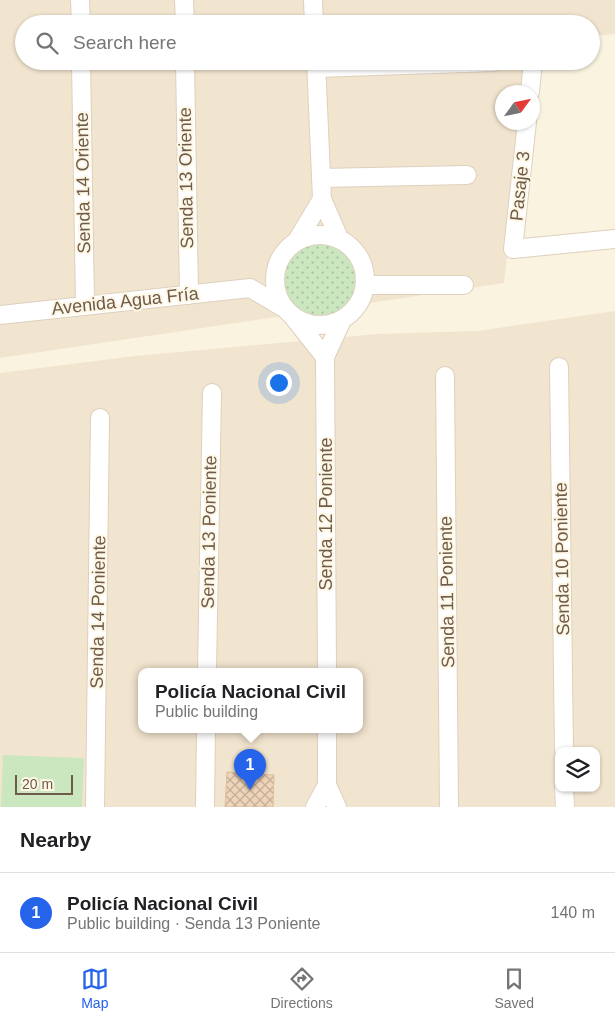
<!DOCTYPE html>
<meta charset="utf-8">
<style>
:root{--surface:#fff;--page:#f2f2f2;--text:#202124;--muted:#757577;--line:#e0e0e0;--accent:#2563eb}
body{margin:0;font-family:Helvetica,sans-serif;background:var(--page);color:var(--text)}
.controls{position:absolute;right:15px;bottom:15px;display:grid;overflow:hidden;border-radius:10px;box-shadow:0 1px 4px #0004}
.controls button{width:45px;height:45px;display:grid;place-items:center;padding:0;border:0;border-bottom:1px solid var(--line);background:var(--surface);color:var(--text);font:25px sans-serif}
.compass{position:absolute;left:495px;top:85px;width:45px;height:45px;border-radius:50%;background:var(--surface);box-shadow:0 1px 4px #0004;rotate:57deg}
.scale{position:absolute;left:15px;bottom:12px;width:58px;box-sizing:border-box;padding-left:5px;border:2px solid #6f5b49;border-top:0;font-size:14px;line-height:18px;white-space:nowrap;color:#6f5b49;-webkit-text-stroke:4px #fef7e5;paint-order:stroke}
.you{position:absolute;left:278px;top:382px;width:18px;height:18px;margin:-12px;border:4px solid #fff;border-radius:50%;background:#1a73e8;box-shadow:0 0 0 8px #1a73e833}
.badge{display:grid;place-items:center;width:32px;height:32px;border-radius:50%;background:var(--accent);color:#fff;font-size:16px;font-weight:700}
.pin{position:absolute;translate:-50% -41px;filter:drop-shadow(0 1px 2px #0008)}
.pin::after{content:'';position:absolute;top:26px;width:18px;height:15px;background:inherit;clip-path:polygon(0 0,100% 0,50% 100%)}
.popup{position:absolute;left:138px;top:668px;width:225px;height:65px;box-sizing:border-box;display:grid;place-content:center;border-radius:10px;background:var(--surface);filter:drop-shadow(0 1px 4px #0005);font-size:16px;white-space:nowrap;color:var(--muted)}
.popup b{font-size:19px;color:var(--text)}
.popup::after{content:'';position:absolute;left:50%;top:100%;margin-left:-10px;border:10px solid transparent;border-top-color:var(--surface)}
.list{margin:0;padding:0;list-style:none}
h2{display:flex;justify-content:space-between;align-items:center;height:65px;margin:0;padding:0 20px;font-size:21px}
h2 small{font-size:16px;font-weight:400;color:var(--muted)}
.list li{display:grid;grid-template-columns:32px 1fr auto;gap:15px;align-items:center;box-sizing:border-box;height:80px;padding:0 20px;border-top:1px solid var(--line)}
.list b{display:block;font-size:19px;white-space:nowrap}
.list p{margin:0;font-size:16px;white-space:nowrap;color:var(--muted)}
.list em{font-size:16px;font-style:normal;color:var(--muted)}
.icon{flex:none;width:28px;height:28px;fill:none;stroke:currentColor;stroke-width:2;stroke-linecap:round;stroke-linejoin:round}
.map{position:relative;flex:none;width:615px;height:807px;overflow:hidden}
.search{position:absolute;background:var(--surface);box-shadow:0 1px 4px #0004;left:15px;right:15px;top:15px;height:55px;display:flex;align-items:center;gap:12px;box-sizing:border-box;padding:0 18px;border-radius:28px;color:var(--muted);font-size:19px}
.sheet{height:145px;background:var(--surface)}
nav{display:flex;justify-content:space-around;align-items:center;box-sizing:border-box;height:70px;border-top:1px solid var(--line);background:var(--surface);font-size:14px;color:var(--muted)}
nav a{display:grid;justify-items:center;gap:2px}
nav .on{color:var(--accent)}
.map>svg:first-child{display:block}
.residential{fill:#f2e5cf;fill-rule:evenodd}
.grass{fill:url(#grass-dots)}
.green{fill:#cbe7c0}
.building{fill:url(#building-cross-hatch);stroke:#e0bc9b}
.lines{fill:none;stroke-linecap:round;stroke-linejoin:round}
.street-casing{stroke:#ded0bd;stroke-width:20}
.street{stroke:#fff;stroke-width:18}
.labels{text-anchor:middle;stroke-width:4;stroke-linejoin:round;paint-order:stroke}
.street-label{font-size:18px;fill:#6f5b49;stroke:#fef7e5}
</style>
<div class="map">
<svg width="615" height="807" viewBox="0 0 615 807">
<defs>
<pattern id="grass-dots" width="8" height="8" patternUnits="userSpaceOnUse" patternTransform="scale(1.25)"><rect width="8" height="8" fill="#cbe7c0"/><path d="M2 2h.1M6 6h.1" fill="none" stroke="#a9be9e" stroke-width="1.8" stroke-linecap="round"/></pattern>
<pattern id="building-cross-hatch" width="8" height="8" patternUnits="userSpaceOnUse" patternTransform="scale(1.25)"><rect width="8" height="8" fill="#eed4b9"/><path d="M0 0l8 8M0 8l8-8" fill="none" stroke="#c5af98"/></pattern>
</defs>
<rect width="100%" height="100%" fill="#faf3e0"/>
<path class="residential" d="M 0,0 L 615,0 L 615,34 L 591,36 L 591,24 L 24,24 L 24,61 L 528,61 L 525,92 L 502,92 L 502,122 L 521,123 L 504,283 L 0,358 Z
M 615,311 L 615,807 L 0,807 L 0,373 L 135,356 L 377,334 L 477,331 ZM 141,671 L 359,671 L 359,729 L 141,729 ZM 559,751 L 596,751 L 596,788 L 559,788 Z"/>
<path class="grass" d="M283 280a37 37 0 1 1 74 0a37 37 0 1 1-74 0Z"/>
<path class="green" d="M 3,755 L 84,758 L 82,807 L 1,807 Z"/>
<path class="building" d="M 227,772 L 274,775 L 273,807 L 225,807 Z"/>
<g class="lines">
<g class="street-casing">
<path id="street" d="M 80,0 L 81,24
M 184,0 L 185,24
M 313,0 L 314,24
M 81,61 L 85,305
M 185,61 L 189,295
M 316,61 L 322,199 L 339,238
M 316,68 L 494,62
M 530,92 L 533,61
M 527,122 L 513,249 L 615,239
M 321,178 L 467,175
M275 280a45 45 0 1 1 90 0a45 45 0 1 1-90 0Z
M 298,239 L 322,199
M 365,285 L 464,285
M 0,315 L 250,288 L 284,308
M 294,318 L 325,357
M 559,367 L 564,751
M 445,376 L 449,807
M 207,671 L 212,393
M 327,671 L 325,357 L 342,320
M 327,729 L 327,785 L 337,807
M 564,788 L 565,807
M 95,807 L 100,418
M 205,807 L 206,729
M 315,807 L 327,785"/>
</g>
<use href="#street" class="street"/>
</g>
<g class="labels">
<g class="street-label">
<text transform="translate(186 178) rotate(-91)" y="6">Senda 13 Oriente</text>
<text transform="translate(83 183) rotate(-91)" y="6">Senda 14 Oriente</text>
<text transform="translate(520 186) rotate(-84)" y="6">Pasaje 3</text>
<text transform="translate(125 301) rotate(-6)" y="6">Avenida Agua Fría</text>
<text transform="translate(326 514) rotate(-90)" y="6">Senda 12 Poniente</text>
<text transform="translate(209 532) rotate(-89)" y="6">Senda 13 Poniente</text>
<text transform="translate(562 559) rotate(-91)" y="6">Senda 10 Poniente</text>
<text transform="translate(447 592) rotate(-91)" y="6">Senda 11 Poniente</text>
<text transform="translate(98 612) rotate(-89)" y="6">Senda 14 Poniente</text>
</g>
</g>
</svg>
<div class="controls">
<button><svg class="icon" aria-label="layers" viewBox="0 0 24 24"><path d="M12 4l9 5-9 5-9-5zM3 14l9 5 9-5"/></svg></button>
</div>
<svg class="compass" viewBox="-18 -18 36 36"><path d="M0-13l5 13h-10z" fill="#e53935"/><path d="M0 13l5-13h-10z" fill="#757577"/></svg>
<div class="scale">20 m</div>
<div class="you"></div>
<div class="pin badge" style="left:250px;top:790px">1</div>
<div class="popup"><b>Policía Nacional Civil</b>Public building</div>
<div class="search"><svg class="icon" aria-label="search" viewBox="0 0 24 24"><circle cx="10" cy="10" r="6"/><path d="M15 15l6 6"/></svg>Search here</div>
</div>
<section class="sheet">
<h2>Nearby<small></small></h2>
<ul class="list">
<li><span class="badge">1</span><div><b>Policía Nacional Civil</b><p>Public building · Senda 13 Poniente</p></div><em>140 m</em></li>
</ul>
</section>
<nav>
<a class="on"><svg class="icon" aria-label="map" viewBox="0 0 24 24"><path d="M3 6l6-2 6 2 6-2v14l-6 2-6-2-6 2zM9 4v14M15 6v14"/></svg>Map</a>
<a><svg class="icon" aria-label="directions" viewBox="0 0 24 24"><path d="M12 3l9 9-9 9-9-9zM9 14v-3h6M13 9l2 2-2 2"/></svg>Directions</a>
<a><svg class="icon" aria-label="saved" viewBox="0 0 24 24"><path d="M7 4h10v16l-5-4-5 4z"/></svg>Saved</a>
</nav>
